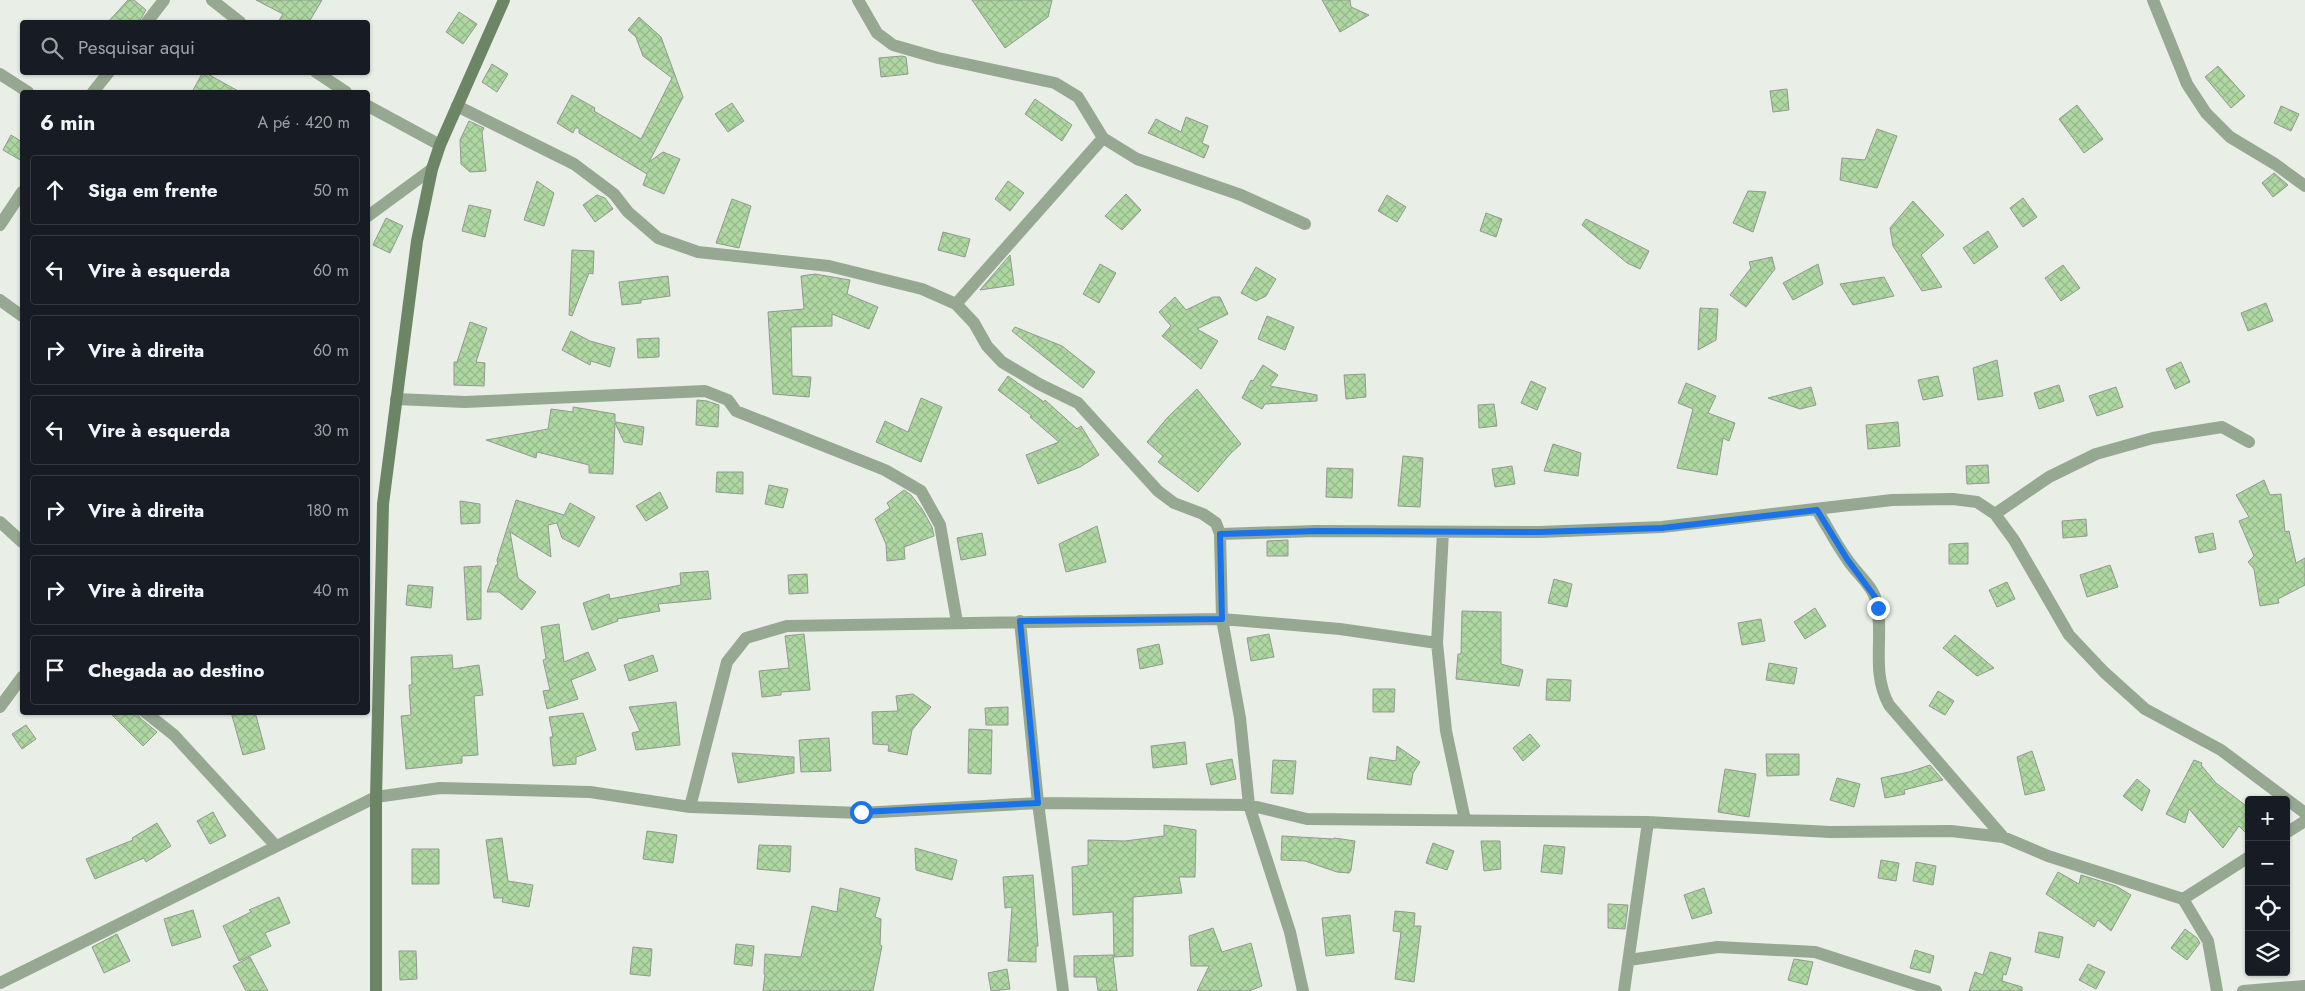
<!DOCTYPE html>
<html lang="pt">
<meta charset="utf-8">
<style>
:root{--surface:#171b24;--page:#20242c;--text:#f1f3f6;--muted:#9ea1a6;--line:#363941}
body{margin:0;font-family:Jost,sans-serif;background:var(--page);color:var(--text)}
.controls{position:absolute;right:15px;bottom:15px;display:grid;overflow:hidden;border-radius:5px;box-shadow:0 1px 4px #0004}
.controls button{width:45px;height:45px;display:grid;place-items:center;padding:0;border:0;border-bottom:1px solid var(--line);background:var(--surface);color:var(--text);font:25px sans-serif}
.stop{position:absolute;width:15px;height:15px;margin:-11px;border:4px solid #1a73e8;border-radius:50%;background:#fff}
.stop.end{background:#1a73e8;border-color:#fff;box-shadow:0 1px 5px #0008}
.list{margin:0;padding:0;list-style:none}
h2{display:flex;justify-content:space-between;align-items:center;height:65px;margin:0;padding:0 20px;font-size:21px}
h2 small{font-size:16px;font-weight:400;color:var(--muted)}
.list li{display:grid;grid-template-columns:32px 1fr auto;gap:15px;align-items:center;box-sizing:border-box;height:70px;margin:0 10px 10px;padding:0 10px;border:1px solid var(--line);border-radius:5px}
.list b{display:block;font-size:19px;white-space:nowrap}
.list em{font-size:16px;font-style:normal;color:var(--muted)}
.icon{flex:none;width:28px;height:28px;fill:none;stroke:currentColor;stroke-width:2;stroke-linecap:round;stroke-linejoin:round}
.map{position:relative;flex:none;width:2305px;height:991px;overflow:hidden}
.search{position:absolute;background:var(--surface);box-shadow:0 1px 4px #0004;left:20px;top:20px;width:350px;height:55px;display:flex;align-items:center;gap:12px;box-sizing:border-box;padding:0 18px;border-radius:5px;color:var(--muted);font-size:19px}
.panel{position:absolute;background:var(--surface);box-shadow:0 1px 4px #0004;left:20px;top:90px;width:350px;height:625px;border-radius:5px}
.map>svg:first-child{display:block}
.building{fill:url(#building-cross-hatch);stroke:#939991}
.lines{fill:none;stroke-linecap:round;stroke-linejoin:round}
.street{stroke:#96a891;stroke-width:12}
.secondary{stroke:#6c8665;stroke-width:12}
.route{stroke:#1a73e8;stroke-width:6}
</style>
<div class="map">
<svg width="2305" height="991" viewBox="0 0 2305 991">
<defs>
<pattern id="building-cross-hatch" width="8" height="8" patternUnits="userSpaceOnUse" patternTransform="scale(1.25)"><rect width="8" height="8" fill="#aed7a2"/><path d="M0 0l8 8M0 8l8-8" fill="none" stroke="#96b98c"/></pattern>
</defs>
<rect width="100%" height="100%" fill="#e9efe7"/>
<path class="building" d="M 128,0 L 134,0 L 146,10 L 139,22 L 108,22 Z
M 256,0 L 322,0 L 309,22 L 278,22 L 283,14 Z
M 972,0 L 1052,0 L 1048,17 L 1005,48 Z
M 1322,0 L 1350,0 L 1351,7 L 1369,15 L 1340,32 Z
M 459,12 L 477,24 L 463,44 L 446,32 Z
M 639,17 L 661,37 L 683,97 L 649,162 L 663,152 L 680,159 L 664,194 L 643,185 L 647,174 L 579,133 L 579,128 L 575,128 L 573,133 L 557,123 L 572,95 L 595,108 L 594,111 L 641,139 L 672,78 L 643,56 L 636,37 L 628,30 Z
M 902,56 L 906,57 L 908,74 L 881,77 L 879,58 Z
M 492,64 L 508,74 L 497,92 L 482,82 Z
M 2218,66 L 2245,96 L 2231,108 L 2205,77 Z
M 203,72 L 204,72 L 240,92 L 192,92 Z
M 1787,89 L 1789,110 L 1773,112 L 1770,91 Z
M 1035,99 L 1072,125 L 1062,141 L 1025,114 Z
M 732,103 L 744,121 L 728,132 L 715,114 Z
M 2077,105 L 2103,139 L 2084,153 L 2059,119 Z
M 2281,106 L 2299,114 L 2291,131 L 2274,123 Z
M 1186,117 L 1208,126 L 1202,143 L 1209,146 L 1204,158 L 1148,133 L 1156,119 L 1181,132 Z
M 469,121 L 484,128 L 482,132 L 486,171 L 470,172 L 461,164 L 460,140 Z
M 1877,129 L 1897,136 L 1877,188 L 1840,180 L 1842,158 L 1865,160 Z
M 11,135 L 22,142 L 22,161 L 3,150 Z
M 2274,173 L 2288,185 L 2273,197 L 2262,183 Z
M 537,181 L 554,193 L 544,226 L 524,220 Z
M 1008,181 L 1024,193 L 1010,211 L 995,199 Z
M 1748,191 L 1766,192 L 1753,232 L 1733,223 Z
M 1126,194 L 1141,210 L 1122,230 L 1105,216 Z
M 597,195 L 605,198 L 613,209 L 595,222 L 583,205 Z
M 1387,195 L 1406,207 L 1397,222 L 1378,211 Z
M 2023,198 L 2037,217 L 2023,227 L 2010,208 Z
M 732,199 L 751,206 L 739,248 L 716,243 Z
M 1913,201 L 1944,235 L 1921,255 L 1942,287 L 1922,291 L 1893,246 L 1890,228 Z
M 469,205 L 491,210 L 485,237 L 462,231 Z
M 1486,213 L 1502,219 L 1496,237 L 1480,231 Z
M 386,218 L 403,226 L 390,253 L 373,245 Z
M 1586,219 L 1649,251 L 1640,269 L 1627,263 L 1582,225 Z
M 1988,231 L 1998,247 L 1974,264 L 1963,248 Z
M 943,232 L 970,239 L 965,257 L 938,250 Z
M 572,250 L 594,251 L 593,274 L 589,273 L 572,316 L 569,315 Z
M 1010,255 L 1014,285 L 980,290 Z
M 1772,257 L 1775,269 L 1746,307 L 1730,295 L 1751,268 L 1749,262 Z
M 1100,264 L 1116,273 L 1099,303 L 1083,294 Z
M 1818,264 L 1823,284 L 1793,300 L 1783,283 Z
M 2063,265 L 2080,288 L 2061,301 L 2045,278 Z
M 1256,267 L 1276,279 L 1266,296 L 1256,301 L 1241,293 Z
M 815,274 L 850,280 L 847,294 L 878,307 L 869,329 L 832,314 L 832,326 L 791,327 L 792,376 L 811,377 L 809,397 L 773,394 L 768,312 L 804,309 L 801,276 Z
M 668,276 L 670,296 L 641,300 L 641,303 L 622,305 L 619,282 Z
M 1884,277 L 1894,296 L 1853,305 L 1840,284 Z
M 1175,297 L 1186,310 L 1213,297 L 1220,297 L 1228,314 L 1197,329 L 1218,341 L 1201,369 L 1162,336 L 1171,326 L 1159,312 Z
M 2266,303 L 2273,321 L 2248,331 L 2241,313 Z
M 1700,308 L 1718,309 L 1716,340 L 1698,350 Z
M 1267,316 L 1294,327 L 1285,350 L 1258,339 Z
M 470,322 L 487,328 L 476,362 L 485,363 L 484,386 L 454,385 L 454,362 L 457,362 Z
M 1015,327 L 1062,346 L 1095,372 L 1083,388 L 1012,331 Z
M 571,331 L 590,341 L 615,348 L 610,367 L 591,361 L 590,365 L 562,350 Z
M 659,338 L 659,357 L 638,358 L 637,339 Z
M 1997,360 L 2003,396 L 1978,400 L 1973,368 Z
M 2181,362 L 2190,382 L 2175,389 L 2166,369 Z
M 1263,365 L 1278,375 L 1270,386 L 1317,395 L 1317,401 L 1265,404 L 1262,409 L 1242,398 L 1251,380 L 1253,381 Z
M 1365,374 L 1366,397 L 1346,399 L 1344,375 Z
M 1008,376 L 1044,402 L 1045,400 L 1077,429 L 1081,426 L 1099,455 L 1080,467 L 1038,484 L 1026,455 L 1059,442 L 1030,417 L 1032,416 L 998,390 Z
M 1938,376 L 1943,396 L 1923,400 L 1918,380 Z
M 1531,381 L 1546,388 L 1537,410 L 1521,403 Z
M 1686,383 L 1716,396 L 1708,413 L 1735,423 L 1729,441 L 1723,438 L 1717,475 L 1677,468 L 1693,409 L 1678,403 Z
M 2059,385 L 2064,401 L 2039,409 L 2034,393 Z
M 1811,387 L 1816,405 L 1800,409 L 1768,398 Z
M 2116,387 L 2123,407 L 2097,416 L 2089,396 Z
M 1197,389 L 1241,444 L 1230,454 L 1198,492 L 1158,462 L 1163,456 L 1147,442 L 1167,418 Z
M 921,398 L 942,407 L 921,462 L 876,442 L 885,421 L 908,432 Z
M 697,400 L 707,401 L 719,405 L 718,427 L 696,425 Z
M 1494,404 L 1497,426 L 1479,428 L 1478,405 Z
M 573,407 L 615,414 L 615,422 L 644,427 L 642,445 L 624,442 L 615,423 L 613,474 L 589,473 L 589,465 L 537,452 L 536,458 L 486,440 L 548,429 L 551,409 L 573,412 Z
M 1898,422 L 1900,446 L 1868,449 L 1866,425 Z
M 1553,444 L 1581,453 L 1578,476 L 1544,471 Z
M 1403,456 L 1423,458 L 1420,507 L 1398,506 Z
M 1988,465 L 1989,483 L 1967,484 L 1966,466 Z
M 1512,466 L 1515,484 L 1495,487 L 1492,469 Z
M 1327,468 L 1353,469 L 1352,498 L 1326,497 Z
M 717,472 L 743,472 L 743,494 L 716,492 Z
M 2264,480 L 2270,495 L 2281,494 L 2285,532 L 2289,531 L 2296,563 L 2305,558 L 2305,585 L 2278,599 L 2279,603 L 2260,606 L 2254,569 L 2248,562 L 2254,556 L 2239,521 L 2249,517 L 2236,495 Z
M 769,485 L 788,489 L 783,508 L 765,504 Z
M 904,490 L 911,495 L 922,509 L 932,527 L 934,536 L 904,547 L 905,559 L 887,561 L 886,544 L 875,519 L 890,508 L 887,503 Z
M 660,492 L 668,508 L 646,521 L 636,506 Z
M 516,500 L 564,515 L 570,503 L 595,517 L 579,547 L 562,538 L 557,523 L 548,525 L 551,557 L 510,532 L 518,578 L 536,592 L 522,610 L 499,592 L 487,592 L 496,565 L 498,565 L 497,560 Z
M 460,501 L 480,504 L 480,523 L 461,524 Z
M 2086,519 L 2087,536 L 2063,538 L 2062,521 Z
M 1097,526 L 1106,562 L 1066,572 L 1059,544 Z
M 982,533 L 986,555 L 961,560 L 957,538 Z
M 2213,533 L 2216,549 L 2199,553 L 2195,537 Z
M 1288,540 L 1288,556 L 1267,556 L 1267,541 Z
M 1968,543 L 1968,564 L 1949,564 L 1949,544 Z
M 2110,565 L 2118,587 L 2087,597 L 2080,575 Z
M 481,566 L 481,619 L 467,620 L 464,567 Z
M 708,571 L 711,599 L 658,604 L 660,611 L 617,619 L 618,621 L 592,630 L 583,603 L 609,594 L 610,599 L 681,585 L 680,573 Z
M 807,574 L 808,593 L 789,594 L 788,575 Z
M 1554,579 L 1572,584 L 1567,607 L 1548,603 Z
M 2007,582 L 2015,599 L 1997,607 L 1989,590 Z
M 408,585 L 433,587 L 431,608 L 406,605 Z
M 1815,608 L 1826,626 L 1805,639 L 1794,622 Z
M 1462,611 L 1501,612 L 1501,664 L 1523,670 L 1519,686 L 1456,679 L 1458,654 L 1461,654 Z
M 1761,619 L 1765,641 L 1742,645 L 1738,623 Z
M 559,624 L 564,662 L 588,652 L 596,670 L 571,680 L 578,699 L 547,709 L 543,691 L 550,690 L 543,660 L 546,659 L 541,627 Z
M 804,634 L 810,690 L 781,692 L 781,695 L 762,697 L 759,671 L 789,668 L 785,636 Z
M 1269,634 L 1274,657 L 1251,661 L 1247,638 Z
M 1955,635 L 1994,668 L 1977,676 L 1943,648 Z
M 1159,644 L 1163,664 L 1140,669 L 1137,649 Z
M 452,655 L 453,669 L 479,665 L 483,695 L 474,696 L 478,755 L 462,756 L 462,763 L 406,769 L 401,716 L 411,715 L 409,685 L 412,685 L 411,657 Z
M 653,655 L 658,671 L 629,681 L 624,665 Z
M 1769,663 L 1797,668 L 1794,684 L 1766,680 Z
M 1547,679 L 1571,680 L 1570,701 L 1546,700 Z
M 1373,689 L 1395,689 L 1394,712 L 1373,712 Z
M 1938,691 L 1954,701 L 1945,715 L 1929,706 Z
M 913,694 L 931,707 L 912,730 L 907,755 L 888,751 L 889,745 L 873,744 L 872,712 L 898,711 L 896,696 Z
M 676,702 L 680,745 L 636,750 L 632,733 L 640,731 L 629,707 Z
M 1008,707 L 1008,725 L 986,725 L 985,708 Z
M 109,712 L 137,712 L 140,718 L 157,732 L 143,746 Z
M 231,712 L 255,712 L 265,749 L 243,755 Z
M 583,713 L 596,750 L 576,757 L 576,764 L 553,766 L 550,737 L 553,737 L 549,717 Z
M 26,725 L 36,739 L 22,749 L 12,734 Z
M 969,729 L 992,730 L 991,774 L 968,773 Z
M 1530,734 L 1540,746 L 1523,761 L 1513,748 Z
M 829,738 L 831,771 L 801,772 L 799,740 Z
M 1185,742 L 1187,764 L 1153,768 L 1151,746 Z
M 1397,746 L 1420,762 L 1413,773 L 1411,785 L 1367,779 L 1370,757 L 1396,761 Z
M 2032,751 L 2045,790 L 2025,795 L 2017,757 Z
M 732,753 L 794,757 L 794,773 L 738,783 Z
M 1766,754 L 1799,754 L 1799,775 L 1767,776 Z
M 1232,759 L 1236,779 L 1211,785 L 1206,764 Z
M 1273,760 L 1296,761 L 1293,794 L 1271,793 Z
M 2194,760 L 2202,763 L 2201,765 L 2216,783 L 2249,808 L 2249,836 L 2239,826 L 2223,848 L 2189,809 L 2185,823 L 2166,814 Z
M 1930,765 L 1943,780 L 1904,790 L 1905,794 L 1885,798 L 1881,778 L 1909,772 Z
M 1725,769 L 1756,774 L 1749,817 L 1718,812 Z
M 1837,778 L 1860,784 L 1854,807 L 1830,800 Z
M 2137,779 L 2150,790 L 2142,811 L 2123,796 Z
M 213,812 L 226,836 L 210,844 L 197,821 Z
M 157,823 L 171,846 L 146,862 L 144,858 L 95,879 L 86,859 L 133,840 L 132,838 Z
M 1164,825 L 1196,830 L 1195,877 L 1179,877 L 1182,893 L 1133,897 L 1133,956 L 1114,957 L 1113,912 L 1073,915 L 1072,867 L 1088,865 L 1088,840 L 1125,841 L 1164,836 Z
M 647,831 L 677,835 L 673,863 L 643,859 Z
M 1282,836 L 1333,839 L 1334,838 L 1355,841 L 1351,870 L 1349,873 L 1337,872 L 1305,861 L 1281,860 Z
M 502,838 L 508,881 L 533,885 L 529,907 L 502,902 L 503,898 L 494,898 L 486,840 Z
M 1481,841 L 1500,841 L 1501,869 L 1484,871 Z
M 1433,843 L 1454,851 L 1447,870 L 1426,863 Z
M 759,845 L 791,846 L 790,872 L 757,869 Z
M 1544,845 L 1565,847 L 1562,874 L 1541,872 Z
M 915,848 L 957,860 L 952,880 L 916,870 Z
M 412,849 L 439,849 L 439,884 L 412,884 Z
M 1881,860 L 1899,863 L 1896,881 L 1878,878 Z
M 1916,862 L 1936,866 L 1933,885 L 1913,881 Z
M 2058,872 L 2079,884 L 2081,875 L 2116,886 L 2131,895 L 2111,931 L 2098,920 L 2094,927 L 2046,894 Z
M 1033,875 L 1038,946 L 1036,946 L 1036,962 L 1008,961 L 1012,907 L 1005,908 L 1003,877 Z
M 840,888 L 880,898 L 875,917 L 881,919 L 880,945 L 882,946 L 873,991 L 763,991 L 765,974 L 764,974 L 765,954 L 801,957 L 812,906 L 837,912 Z
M 1704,888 L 1712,913 L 1692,919 L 1684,895 Z
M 279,897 L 290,923 L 265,933 L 271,946 L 239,961 L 223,926 L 251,912 L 249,910 Z
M 1608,904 L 1628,905 L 1625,929 L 1608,928 Z
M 193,910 L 201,937 L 172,946 L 164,919 Z
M 1395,911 L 1415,913 L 1414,926 L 1421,926 L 1414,982 L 1395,979 L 1401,932 L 1393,931 Z
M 1350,915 L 1354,953 L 1326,956 L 1322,918 Z
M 1213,928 L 1222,952 L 1251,943 L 1262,986 L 1249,991 L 1197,991 L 1209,966 L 1191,966 L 1189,936 Z
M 2185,929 L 2197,938 L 2200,943 L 2187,960 L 2171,948 Z
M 2039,932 L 2063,937 L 2059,958 L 2035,952 Z
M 117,934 L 130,961 L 104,973 L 92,947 Z
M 736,944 L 754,946 L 752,966 L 734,964 Z
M 633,947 L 652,949 L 650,976 L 630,974 Z
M 1915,950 L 1934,956 L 1930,973 L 1910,968 Z
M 399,951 L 416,951 L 417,979 L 400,980 Z
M 1990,952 L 2011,958 L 2006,975 L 2003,974 L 2002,981 L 2022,987 L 2022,991 L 1969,991 L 1975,972 L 1983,975 Z
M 1113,955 L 1117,991 L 1098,991 L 1096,977 L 1074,977 L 1074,956 Z
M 250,957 L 268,991 L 246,991 L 233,966 Z
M 1794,959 L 1813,962 L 1807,985 L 1788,980 Z
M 2088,964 L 2105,972 L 2096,989 L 2079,980 Z
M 1007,969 L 1010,989 L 991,991 L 988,973 Z"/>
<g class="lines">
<path class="street" d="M 212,0 L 240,22
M 858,0 L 877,33 L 893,45 L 938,58 L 1055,83 L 1078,97 L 1103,138 L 1137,159 L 1241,195 L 1305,224
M 2153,0 L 2187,84 L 2206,113 L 2230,137 L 2275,164 L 2305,186
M 147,22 L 164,0
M 316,72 L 346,92
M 0,74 L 28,92
M 93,92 L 109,72
M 368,106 L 440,145
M 457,106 L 574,164 L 614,194 L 628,212 L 658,238 L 698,252 L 829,266 L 922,289 L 956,304 L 974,323 L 987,346 L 1002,362 L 1039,384 L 1078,403 L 1158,491 L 1174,503 L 1203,514 L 1216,523 L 1220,534 L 1222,619 L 1240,718 L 1249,805 L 1290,932 L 1303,991
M 368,216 L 432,169
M 0,225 L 22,192
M 0,300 L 22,316
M 956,304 L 1103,138
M 396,399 L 465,402 L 705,391 L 728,400 L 736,411 L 885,470 L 921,491 L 940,525 L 957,622
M 1817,510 C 1827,526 1836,544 1847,559 C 1855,572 1872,585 1876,600 C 1885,636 1870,670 1889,705 L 2003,837
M 1995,514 L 2049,477 L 2096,454 L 2153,438 L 2222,427 L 2249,442
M 0,522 L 22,542
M 1443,532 L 1437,643 L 1446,731 L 1465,820
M 1220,534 L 1316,531 L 1540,532 L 1662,527 L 1892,500 L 1953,499 L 1977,502 L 1995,514 L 2014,540 L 2069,635 L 2104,672 L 2145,709 L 2221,750 L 2305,813
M 1020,621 L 1038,803 L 1063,991
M 0,707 L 22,677
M 145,712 L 174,735 L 276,846
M 690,807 L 727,662 L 746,638 L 787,626 L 1222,619 L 1340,629 L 1437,643
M 2286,833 L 2305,821
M 2183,899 L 2249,857
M 1629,960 L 1718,947 L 1815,952 L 1936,991
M 0,983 L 376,797 L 440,788 L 590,792 L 690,807 L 861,813 L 1038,803 L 1249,805 L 1307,819 L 1648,822 L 1830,832 L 1951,831 L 2003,837 L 2048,856 L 2183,899 L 2208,941 L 2217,991
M 1624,991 L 1648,822
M 2243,991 L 2305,986"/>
<path class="secondary" d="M 376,991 L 376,797 L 383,504 L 417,241 L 432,169 L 440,145 L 504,0"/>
</g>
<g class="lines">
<path class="route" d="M 861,812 L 1038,803 L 1020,621 L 1222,619 L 1220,534 L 1316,531 L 1540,532 L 1662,528 L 1817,510 L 1847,559 L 1875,597 L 1878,608"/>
</g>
</svg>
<div class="controls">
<button>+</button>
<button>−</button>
<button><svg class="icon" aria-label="locate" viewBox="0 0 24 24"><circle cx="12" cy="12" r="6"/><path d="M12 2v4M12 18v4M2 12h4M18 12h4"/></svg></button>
<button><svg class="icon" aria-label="layers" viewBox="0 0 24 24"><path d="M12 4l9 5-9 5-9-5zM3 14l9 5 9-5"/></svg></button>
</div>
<div class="stop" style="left:861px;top:812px"></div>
<div class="stop end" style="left:1878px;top:608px"></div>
<div class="search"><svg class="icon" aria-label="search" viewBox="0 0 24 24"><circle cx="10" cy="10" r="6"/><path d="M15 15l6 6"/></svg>Pesquisar aqui</div>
<section class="panel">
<h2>6 min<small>A pé · 420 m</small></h2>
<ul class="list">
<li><svg class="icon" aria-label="ahead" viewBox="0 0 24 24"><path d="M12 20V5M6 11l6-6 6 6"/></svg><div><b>Siga em frente</b></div><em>50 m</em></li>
<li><svg class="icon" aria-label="left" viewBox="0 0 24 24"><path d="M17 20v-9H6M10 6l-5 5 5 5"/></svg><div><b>Vire à esquerda</b></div><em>60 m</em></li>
<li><svg class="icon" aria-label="right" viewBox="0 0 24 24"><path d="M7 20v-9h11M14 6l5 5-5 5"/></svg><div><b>Vire à direita</b></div><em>60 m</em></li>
<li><svg class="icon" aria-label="left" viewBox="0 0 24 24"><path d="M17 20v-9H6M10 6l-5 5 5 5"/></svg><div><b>Vire à esquerda</b></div><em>30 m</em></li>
<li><svg class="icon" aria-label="right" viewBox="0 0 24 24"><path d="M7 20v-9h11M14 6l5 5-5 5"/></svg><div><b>Vire à direita</b></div><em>180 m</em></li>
<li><svg class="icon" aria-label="right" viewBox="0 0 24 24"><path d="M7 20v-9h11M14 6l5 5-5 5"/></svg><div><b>Vire à direita</b></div><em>40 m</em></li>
<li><svg class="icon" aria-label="arrive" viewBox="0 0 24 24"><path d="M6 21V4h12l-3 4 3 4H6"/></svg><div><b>Chegada ao destino</b></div></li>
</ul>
</section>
</div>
